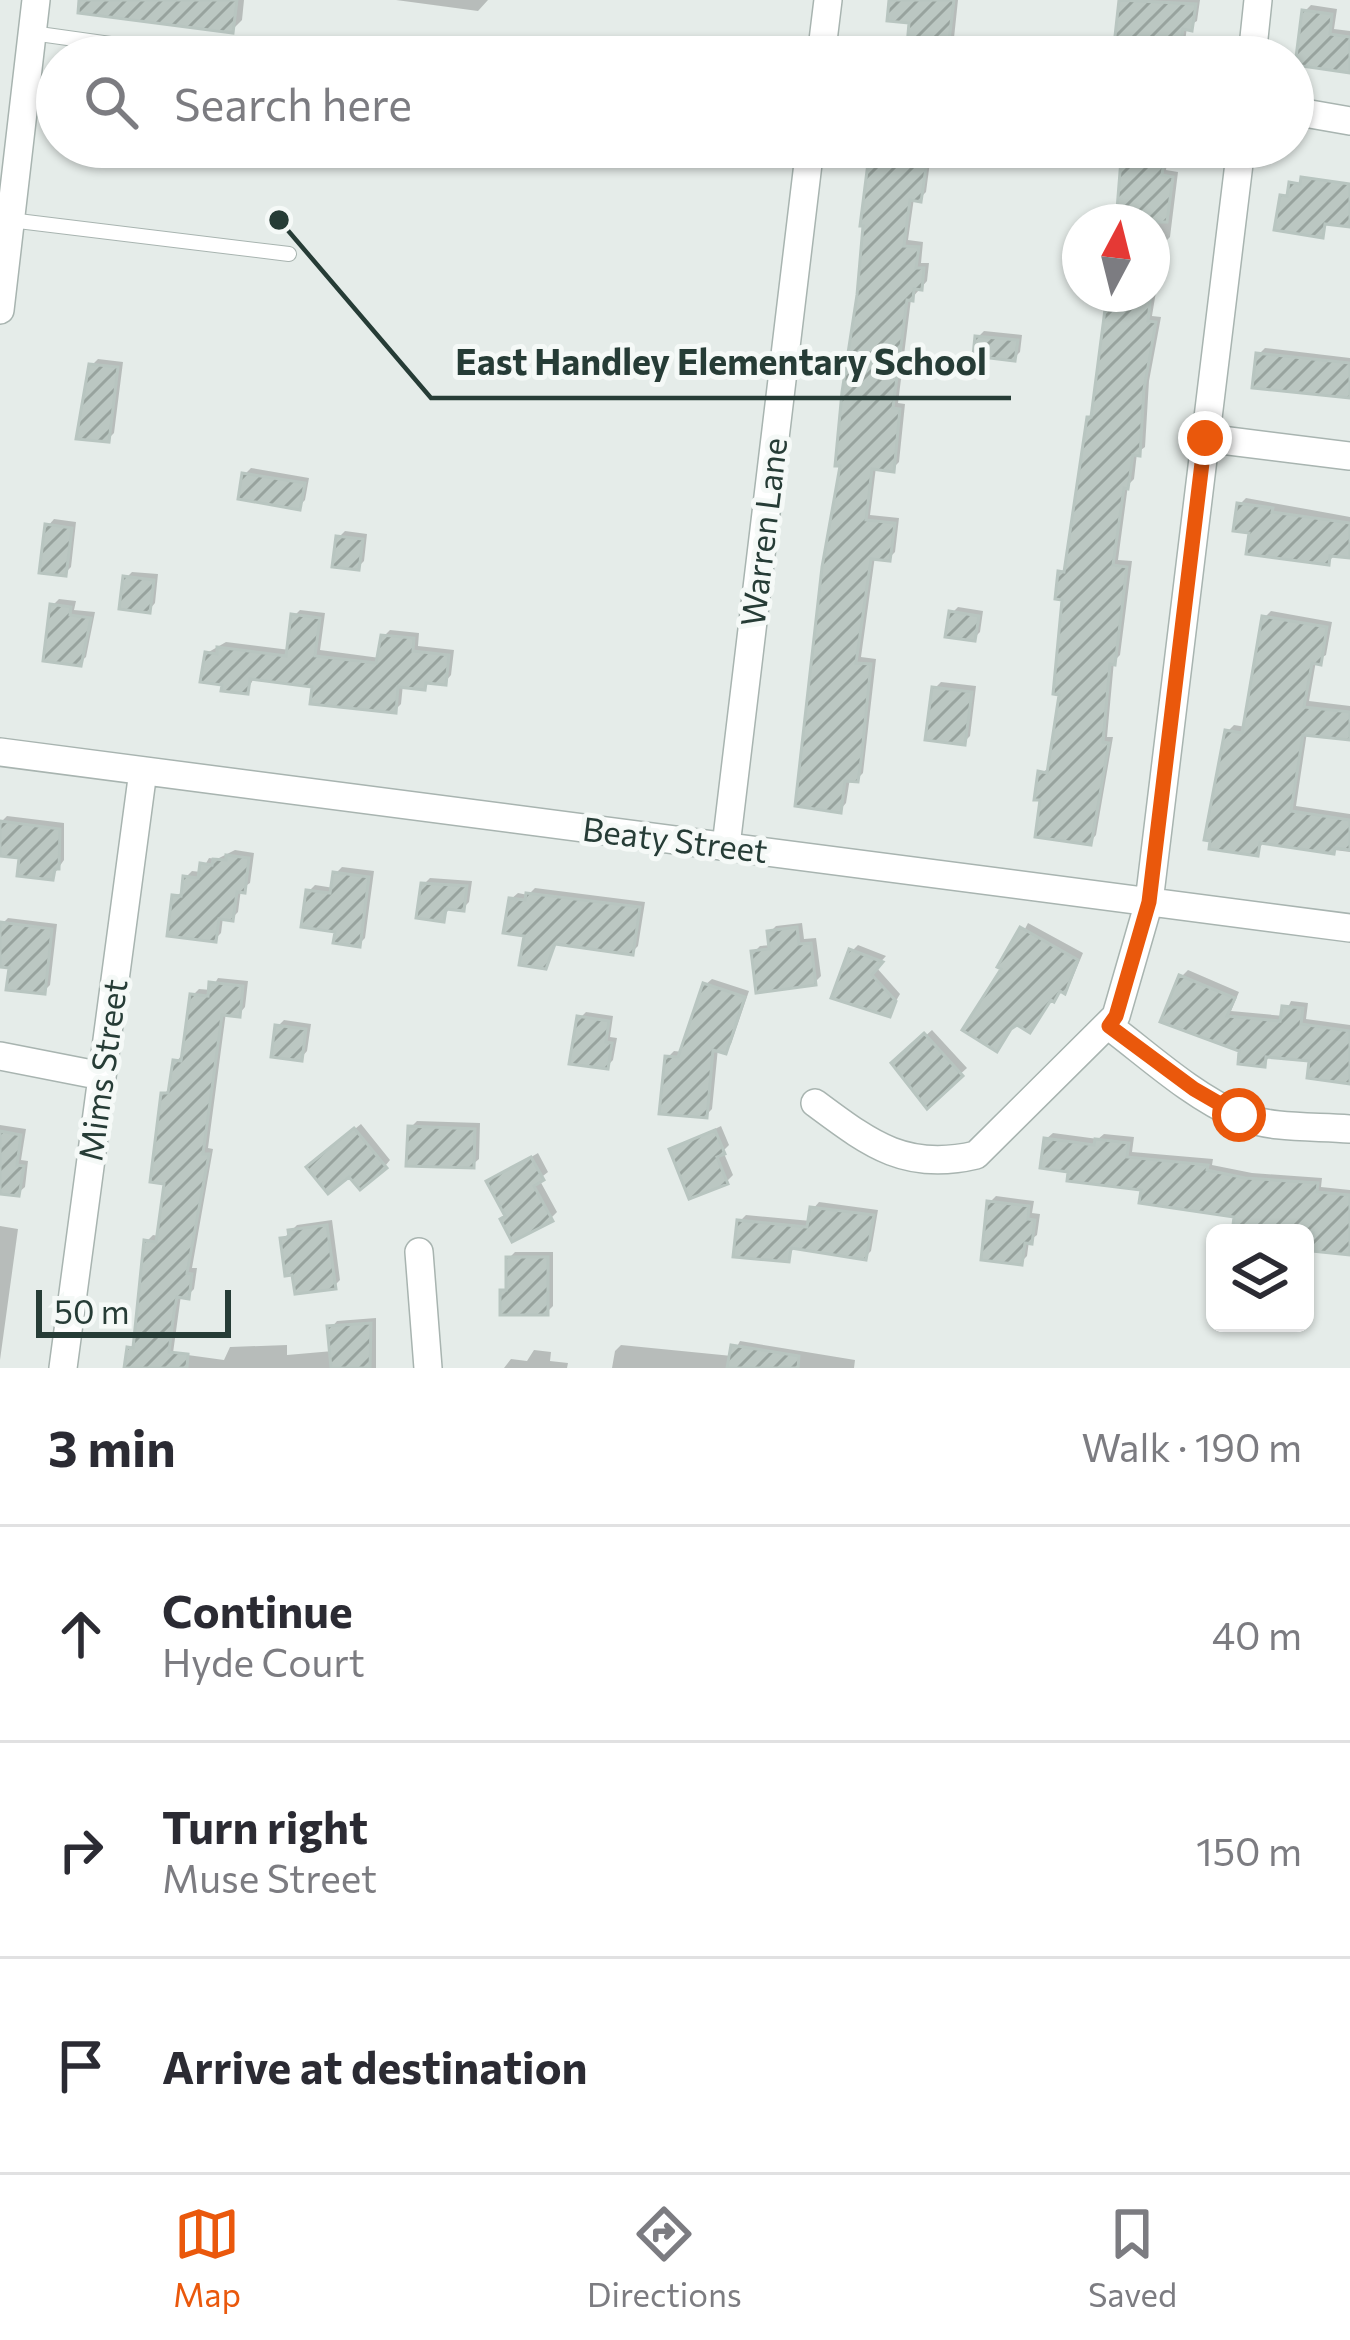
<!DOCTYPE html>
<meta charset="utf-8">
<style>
:root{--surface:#fff;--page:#f7f7f7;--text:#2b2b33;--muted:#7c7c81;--line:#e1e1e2;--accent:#ea580c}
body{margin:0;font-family:Commissioner,sans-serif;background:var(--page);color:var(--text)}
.controls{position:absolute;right:36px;bottom:36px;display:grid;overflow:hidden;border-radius:18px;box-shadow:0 3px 9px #0004}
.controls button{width:108px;height:108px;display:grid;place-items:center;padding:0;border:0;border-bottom:3px solid var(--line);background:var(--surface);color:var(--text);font:60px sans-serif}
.compass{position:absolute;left:1062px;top:204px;width:108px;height:108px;border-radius:50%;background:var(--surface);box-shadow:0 3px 9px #0004;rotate:7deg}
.scale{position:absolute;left:36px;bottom:30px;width:195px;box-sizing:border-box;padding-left:12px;border:6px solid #263c36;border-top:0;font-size:33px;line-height:42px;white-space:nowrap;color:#263c36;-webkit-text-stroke:9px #f5f9f7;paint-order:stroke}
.stop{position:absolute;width:36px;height:36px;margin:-27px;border:9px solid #ea580c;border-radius:50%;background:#fff}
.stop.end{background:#ea580c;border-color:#fff;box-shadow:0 3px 12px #0008}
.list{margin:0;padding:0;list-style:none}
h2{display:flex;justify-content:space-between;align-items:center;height:156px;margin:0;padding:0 48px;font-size:51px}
h2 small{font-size:39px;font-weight:400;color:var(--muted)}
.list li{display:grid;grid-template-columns:78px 1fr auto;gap:36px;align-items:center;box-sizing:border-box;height:216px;padding:0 48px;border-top:3px solid var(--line)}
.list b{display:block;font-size:45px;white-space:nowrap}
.list p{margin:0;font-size:39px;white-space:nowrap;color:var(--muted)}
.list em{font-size:39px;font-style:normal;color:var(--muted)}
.icon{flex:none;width:66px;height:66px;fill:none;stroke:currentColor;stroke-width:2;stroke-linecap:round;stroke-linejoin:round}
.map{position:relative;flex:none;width:1350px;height:1368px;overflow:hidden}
.search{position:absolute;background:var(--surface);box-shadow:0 3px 9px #0004;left:36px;right:36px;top:36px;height:132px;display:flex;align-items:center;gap:30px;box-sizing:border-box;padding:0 42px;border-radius:66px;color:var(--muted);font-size:45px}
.sheet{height:804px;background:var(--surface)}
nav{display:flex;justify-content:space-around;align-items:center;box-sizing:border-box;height:168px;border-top:3px solid var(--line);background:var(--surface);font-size:33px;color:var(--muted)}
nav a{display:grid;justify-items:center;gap:6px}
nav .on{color:var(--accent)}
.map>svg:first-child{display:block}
.shadow{fill:#0003}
.building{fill:url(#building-hatch);stroke:#b8c5c0;stroke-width:3}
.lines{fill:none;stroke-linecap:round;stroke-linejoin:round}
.lane-casing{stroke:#a8b4b0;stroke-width:16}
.street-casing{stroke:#a8b4b0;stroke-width:30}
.lane{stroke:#fff;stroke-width:14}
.street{stroke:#fff;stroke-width:27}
.route{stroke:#ea580c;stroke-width:15}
.labels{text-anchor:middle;stroke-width:10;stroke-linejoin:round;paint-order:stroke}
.street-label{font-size:33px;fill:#263c36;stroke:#f5f9f7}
.leader{fill:none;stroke:#263c36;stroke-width:4.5}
.callout-dot{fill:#263c36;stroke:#f5f9f7;stroke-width:4.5}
.callout-label{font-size:36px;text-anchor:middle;font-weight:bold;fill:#263c36;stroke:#f5f9f7;stroke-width:10;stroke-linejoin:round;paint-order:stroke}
</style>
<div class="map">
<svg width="1350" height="1368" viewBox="0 0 1350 1368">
<defs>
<pattern id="building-hatch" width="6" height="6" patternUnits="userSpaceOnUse" patternTransform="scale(3)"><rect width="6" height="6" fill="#bbc7c2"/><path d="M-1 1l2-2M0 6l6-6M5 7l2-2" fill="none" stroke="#98a39e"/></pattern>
</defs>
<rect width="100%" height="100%" fill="#e5ece9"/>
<path class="shadow" d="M 98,0 L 244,0 L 242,20 L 232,30 Z
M 396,0 L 488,0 L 478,11 Z
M 892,0 L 958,0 L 952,57 L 909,57 L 913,21 Z
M 1122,0 L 1200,0 L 1197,21 L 1187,27 L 1183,57 L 1129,57 L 1130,53 L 1116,51 Z
M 1311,5 L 1337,9 L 1334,29 L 1350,31 L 1350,70 L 1305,11 Z
M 397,44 L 470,53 L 469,57 L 386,57 Z
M 883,147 L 932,147 L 926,192 L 920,198 L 914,198 L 908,240 L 923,242 L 921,263 L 929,263 L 927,281 L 911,299 L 898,403 L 905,404 L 899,462 L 893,468 L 876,467 L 870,515 L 899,518 L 895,552 L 889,558 L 875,556 L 861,657 L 876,659 L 863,773 L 857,779 L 850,778 L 846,803 L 840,810 L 844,464 Z
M 1125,147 L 1169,147 L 1166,170 L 1178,172 L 1170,237 L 1164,243 L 1152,316 L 1161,317 L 1149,381 L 1145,447 L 1137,453 L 1134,479 L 1128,485 L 1118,560 L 1132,561 L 1120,655 L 1114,661 L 1107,737 L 1113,737 L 1096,835 L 1090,842 L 1044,798 L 1041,773 L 1051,767 L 1062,692 L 1066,597 L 1061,573 L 1068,566 L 1110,294 L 1152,294 L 1152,222 L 1119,222 Z
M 984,331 L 1022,335 L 1020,352 L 1014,358 L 978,337 Z
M 1265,348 L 1350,358 L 1350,396 L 1259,354 Z
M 98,359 L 123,362 L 114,433 L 108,439 L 92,365 Z
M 251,468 L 309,478 L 305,500 L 299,506 L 245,474 Z
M 1246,498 L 1350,517 L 1350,555 L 1334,556 L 1328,562 L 1252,530 L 1240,504 Z
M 54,519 L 76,522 L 71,567 L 65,573 L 48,526 Z
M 345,531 L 367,534 L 364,561 L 358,567 L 339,537 Z
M 132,572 L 158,574 L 155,603 L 149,610 L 126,578 Z
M 59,599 L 76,601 L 74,610 L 95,612 L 86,657 L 79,663 L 53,605 Z
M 958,607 L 983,611 L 980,632 L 974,638 L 952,613 Z
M 300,610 L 325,613 L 320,650 L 380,658 L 384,636 L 390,630 L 419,633 L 418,646 L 454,650 L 451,675 L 445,682 L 430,680 L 424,686 L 403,684 L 401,704 L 395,710 L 316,684 L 255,676 L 247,691 L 207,653 L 226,642 L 290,650 L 294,616 Z
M 1271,611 L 1332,622 L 1326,655 L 1316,661 L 1309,701 L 1350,706 L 1350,737 L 1307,732 L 1296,806 L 1350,814 L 1350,852 L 1264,841 L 1257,853 L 1228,731 L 1234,725 L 1246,727 L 1265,617 Z
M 941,682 L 976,686 L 970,736 L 964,742 L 935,688 Z
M 7,816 L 64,823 L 64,860 L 52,877 L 22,856 L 0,853 L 1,822 Z
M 235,850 L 254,853 L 250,883 L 241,889 L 238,912 L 232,918 L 223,917 L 221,933 L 215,939 L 175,896 L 185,891 L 186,877 L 192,871 L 201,872 L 209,858 L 217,859 Z
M 342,867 L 374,871 L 365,938 L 359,944 L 338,929 L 309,891 L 315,885 L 334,888 L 336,873 Z
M 430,878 L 472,881 L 469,902 L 463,908 L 450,907 L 443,919 L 424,884 Z
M 535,888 L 645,902 L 638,946 L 632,952 L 558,941 L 545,966 L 511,899 L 518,893 L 528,895 Z
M 8,918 L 57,924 L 50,985 L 44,991 L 12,965 L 0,964 L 2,924 Z
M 802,923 L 804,939 L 816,938 L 821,976 L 815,982 L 754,952 L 760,946 L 772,945 L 770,932 L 776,926 Z
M 1028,923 L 1083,953 L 1070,984 L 1054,998 L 1005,968 Z
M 858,945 L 886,956 L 876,967 L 900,994 L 889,1013 L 852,951 Z
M 1188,970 L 1239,992 L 1231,1011 L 1284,1016 L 1291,1001 L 1308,1003 L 1306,1019 L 1350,1025 L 1350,1081 L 1313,1058 L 1271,1054 L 1264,1064 L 1242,1049 L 1182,976 Z
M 218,978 L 248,981 L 245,1007 L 239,1014 L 226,1012 L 208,1148 L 213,1149 L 192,1268 L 197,1268 L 194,1289 L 188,1295 L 181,1295 L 173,1353 L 224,1360 L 230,1347 L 287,1345 L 287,1355 L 333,1351 L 331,1328 L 337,1321 L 376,1318 L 376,1368 L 127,1368 L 130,1348 L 137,1341 L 147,1241 L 153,1235 L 159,1236 L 168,1181 L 164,1094 L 170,1088 L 176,1062 L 182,1055 L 193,995 L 199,989 L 211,990 Z
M 712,979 L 749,991 L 731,1044 L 725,1050 L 718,1048 L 712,1109 L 706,1115 L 668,1057 L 674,1051 L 683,1052 L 705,985 Z
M 586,1012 L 613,1016 L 610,1037 L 617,1038 L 613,1060 L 607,1066 L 580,1018 Z
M 284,1020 L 311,1024 L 307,1051 L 301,1058 L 278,1026 Z
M 932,1030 L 967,1068 L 927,1104 L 895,1063 Z
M 417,1121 L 480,1123 L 479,1159 L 472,1165 L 411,1127 Z
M 361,1124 L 390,1160 L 385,1166 L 350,1173 L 316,1161 Z
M 0,1125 L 26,1129 L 21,1160 L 28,1161 L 25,1187 L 18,1193 L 0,1191 Z
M 721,1126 L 729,1145 L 723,1151 L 733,1175 L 727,1181 L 672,1150 Z
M 1053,1133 L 1098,1139 L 1104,1134 L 1134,1137 L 1132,1152 L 1213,1159 L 1212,1165 L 1252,1173 L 1322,1178 L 1321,1187 L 1350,1190 L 1350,1252 L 1317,1230 L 1268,1226 L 1261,1233 L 1237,1214 L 1071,1169 L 1046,1139 Z
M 538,1153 L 548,1172 L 539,1179 L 557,1212 L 551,1218 L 508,1215 L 489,1182 Z
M 996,1196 L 1034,1201 L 1032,1213 L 1040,1214 L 1037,1235 L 1029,1241 L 1027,1256 L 1021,1262 L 990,1202 Z
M 819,1202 L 878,1210 L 871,1251 L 865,1257 L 795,1245 L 788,1259 L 740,1221 L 746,1215 L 811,1221 L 813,1209 Z
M 332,1220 L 340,1280 L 334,1286 L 283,1239 L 297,1225 Z
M 0,1226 L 18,1229 L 0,1360 Z
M 515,1252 L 553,1252 L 553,1306 L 547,1312 L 503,1291 L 509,1286 L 509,1258 Z
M 740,1341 L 855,1360 L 854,1368 L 612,1368 L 615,1351 L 621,1345 L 732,1356 Z
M 534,1350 L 551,1352 L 550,1361 L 568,1363 L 567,1368 L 504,1368 L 511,1359 L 527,1361 Z"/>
<path class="building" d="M 79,0 L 237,0 L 233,33 L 78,13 Z
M 889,0 L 954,0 L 947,57 L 906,57 L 909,23 L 887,21 Z
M 1119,0 L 1196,4 L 1192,31 L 1183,29 L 1179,57 L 1113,54 Z
M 1302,10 L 1332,14 L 1330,34 L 1350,37 L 1350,73 L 1295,65 Z
M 870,147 L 929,147 L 921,202 L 910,200 L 904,246 L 919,247 L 916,268 L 924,268 L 922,290 L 914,289 L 913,301 L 907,300 L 893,408 L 900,409 L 894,472 L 872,469 L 866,520 L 895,523 L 890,561 L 871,559 L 856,663 L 871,664 L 862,753 L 858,782 L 845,781 L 841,813 L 795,806 L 822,567 L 840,466 L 835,466 L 842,392 L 857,295 L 863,226 L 860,226 Z
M 1122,147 L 1166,147 L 1162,175 L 1173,177 L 1167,222 L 1116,222 Z
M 1301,177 L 1350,184 L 1350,227 L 1325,224 L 1323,238 L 1274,230 L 1280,195 L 1287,196 L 1289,182 L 1300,184 Z
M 1107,294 L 1151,294 L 1148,321 L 1156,322 L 1144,389 L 1140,456 L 1133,455 L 1128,489 L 1124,488 L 1113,565 L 1127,567 L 1115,665 L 1110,664 L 1103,742 L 1109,743 L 1091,845 L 1035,837 L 1040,800 L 1034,800 L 1038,771 L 1047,773 L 1059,695 L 1053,694 L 1062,600 L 1055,599 L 1058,571 L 1064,572 L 1087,417 L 1091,417 Z
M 975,336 L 1018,340 L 1015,361 L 973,356 Z
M 1256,353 L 1350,363 L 1350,398 L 1252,388 Z
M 89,364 L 118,367 L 109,442 L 76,439 Z
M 242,473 L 305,483 L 300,510 L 238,499 Z
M 1237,503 L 1273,508 L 1272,512 L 1350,523 L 1350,558 L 1330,556 L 1329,565 L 1246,554 L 1249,533 L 1233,531 Z
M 45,524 L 72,528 L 66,576 L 39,573 Z
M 336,536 L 363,539 L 359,570 L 332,567 Z
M 123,576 L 154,580 L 150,613 L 119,609 Z
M 50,604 L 71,607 L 70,615 L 91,618 L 81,666 L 43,661 Z
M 949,611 L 979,616 L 975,641 L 945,637 Z
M 291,614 L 320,618 L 315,656 L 376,663 L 381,635 L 414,638 L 413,651 L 449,655 L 446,685 L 426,683 L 425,690 L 398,687 L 396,713 L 310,704 L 312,687 L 250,679 L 248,694 L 221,691 L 222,685 L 200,682 L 205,652 L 217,654 L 217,647 L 286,656 Z
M 1262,616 L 1327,627 L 1321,665 L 1312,663 L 1304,707 L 1350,712 L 1350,740 L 1303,735 L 1291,811 L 1350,820 L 1350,850 L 1335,848 L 1334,854 L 1260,843 L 1258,856 L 1209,849 L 1210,841 L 1204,840 L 1225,730 L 1242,733 Z
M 932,687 L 972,692 L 965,745 L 925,740 Z
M 0,821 L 60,829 L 59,869 L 55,869 L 53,880 L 17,876 L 19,858 L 0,856 Z
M 226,855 L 249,858 L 245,893 L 237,892 L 233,921 L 219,919 L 216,942 L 167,936 L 172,895 L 181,896 L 183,876 L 198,878 L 200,863 L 212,865 L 213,859 L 226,860 Z
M 333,872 L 369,877 L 360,947 L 333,943 L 335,932 L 301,927 L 306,890 L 330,893 Z
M 421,883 L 467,886 L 464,911 L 446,909 L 444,922 L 416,918 Z
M 526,893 L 640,907 L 633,955 L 555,944 L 546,969 L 519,965 L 524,936 L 503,933 L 509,898 L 525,900 Z
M 0,922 L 52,929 L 45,994 L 6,990 L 9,968 L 0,967 Z
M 797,927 L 799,944 L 811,943 L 816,985 L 756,993 L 751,951 L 769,949 L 767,931 Z
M 1020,927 L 1078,960 L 1065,994 L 1060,991 L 1054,1002 L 1051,1000 L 1030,1033 L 1017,1025 L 1011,1029 L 997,1052 L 962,1030 L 1001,969 L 997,967 Z
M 849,949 L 883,962 L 872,975 L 896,1001 L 890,1017 L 831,998 Z
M 1179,975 L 1235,998 L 1227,1016 L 1280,1021 L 1282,1006 L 1303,1008 L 1301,1024 L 1350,1031 L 1350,1084 L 1307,1078 L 1309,1061 L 1266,1057 L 1265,1067 L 1238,1064 L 1239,1051 L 1160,1022 Z
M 209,982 L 243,986 L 240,1017 L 222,1015 L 203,1154 L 209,1154 L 187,1273 L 192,1274 L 189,1299 L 177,1297 L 174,1312 L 169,1352 L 188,1354 L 187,1368 L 124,1368 L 127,1347 L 133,1348 L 144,1240 L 156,1242 L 164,1184 L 150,1182 L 161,1093 L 168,1093 L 173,1060 L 181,1061 L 190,994 L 208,996 Z
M 703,983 L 745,997 L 726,1054 L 713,1050 L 707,1118 L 659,1114 L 665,1056 L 678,1057 Z
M 577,1016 L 609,1021 L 606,1042 L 612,1043 L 608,1069 L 569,1064 Z
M 275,1025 L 306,1029 L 302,1061 L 271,1057 Z
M 924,1033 L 963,1076 L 927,1109 L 891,1063 Z
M 408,1126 L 475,1129 L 474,1168 L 406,1166 Z
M 354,1128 L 387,1168 L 360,1190 L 349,1177 L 328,1194 L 306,1167 Z
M 715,1130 L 725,1154 L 717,1157 L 728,1184 L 689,1199 L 669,1149 Z
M 0,1131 L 21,1135 L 17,1165 L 24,1166 L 19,1196 L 0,1194 Z
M 1044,1138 L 1094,1145 L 1095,1139 L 1129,1143 L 1127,1157 L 1208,1165 L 1207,1170 L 1245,1178 L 1318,1183 L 1317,1192 L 1350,1195 L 1350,1255 L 1311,1251 L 1313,1233 L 1262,1229 L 1261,1233 L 1232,1233 L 1234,1217 L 1139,1203 L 1141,1190 L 1067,1181 L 1068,1172 L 1040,1168 Z
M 531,1157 L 544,1180 L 534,1186 L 553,1221 L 512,1242 L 500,1219 L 505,1216 L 486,1181 Z
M 987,1201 L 1029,1206 L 1028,1219 L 1035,1220 L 1032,1244 L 1025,1243 L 1022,1265 L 981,1260 Z
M 810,1207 L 874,1215 L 866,1260 L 791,1248 L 789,1262 L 733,1257 L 737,1220 L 807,1227 Z
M 327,1225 L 336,1289 L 295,1294 L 292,1275 L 285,1276 L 280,1238 L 289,1237 L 288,1230 Z
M 506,1257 L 548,1257 L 548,1315 L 500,1315 L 500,1290 L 506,1290 Z
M 371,1323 L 370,1368 L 331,1368 L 327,1326 Z
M 731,1345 L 799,1356 L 798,1368 L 727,1368 Z"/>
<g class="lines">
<g class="lane-casing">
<path id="lane" d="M 32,33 L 203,57
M 10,220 L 289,254"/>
</g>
<g class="street-casing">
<path id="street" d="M 821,57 L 828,0
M 1252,57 L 1258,0
M 1293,111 L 1350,121
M 0,310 L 36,0
M 1205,438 L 1350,456
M 0,752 L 1350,928
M 726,846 L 810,147
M 1109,1026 C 1149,1056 1192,1096 1239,1116 C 1273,1129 1314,1126 1350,1129
M 0,1056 L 102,1076
M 815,1103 C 869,1143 905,1172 976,1155 L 1116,1016 L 1149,902 L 1241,147
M 419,1252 L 428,1368
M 63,1368 L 143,771"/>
</g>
<use href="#lane" class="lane"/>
<use href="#street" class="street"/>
</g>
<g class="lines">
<path class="route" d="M 1205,438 L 1149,902 L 1116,1016 L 1109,1026 L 1194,1089 L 1239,1115"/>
</g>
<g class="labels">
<g class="street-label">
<text transform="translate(764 532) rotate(-83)" y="12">Warren Lane</text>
<text transform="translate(675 840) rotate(7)" y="12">Beaty Street</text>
<text transform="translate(103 1070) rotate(-82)" y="12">Mims Street</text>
</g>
</g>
<path class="leader" d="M279 220L431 398H1011"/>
<circle class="callout-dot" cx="279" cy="220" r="12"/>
<g class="callout-label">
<text x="721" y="375">East Handley Elementary School</text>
</g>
</svg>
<div class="controls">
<button><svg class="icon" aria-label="layers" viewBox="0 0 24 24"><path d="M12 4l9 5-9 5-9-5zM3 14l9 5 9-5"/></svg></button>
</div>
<svg class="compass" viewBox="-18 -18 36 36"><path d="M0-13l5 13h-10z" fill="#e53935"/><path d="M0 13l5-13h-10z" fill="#7c7c81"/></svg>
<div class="scale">50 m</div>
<div class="stop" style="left:1239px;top:1115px"></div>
<div class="stop end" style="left:1205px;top:438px"></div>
<div class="search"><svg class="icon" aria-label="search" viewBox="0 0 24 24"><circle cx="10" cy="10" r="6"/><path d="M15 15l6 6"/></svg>Search here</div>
</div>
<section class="sheet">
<h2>3 min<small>Walk · 190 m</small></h2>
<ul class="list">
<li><svg class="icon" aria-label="ahead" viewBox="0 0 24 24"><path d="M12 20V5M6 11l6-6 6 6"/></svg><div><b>Continue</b><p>Hyde Court</p></div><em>40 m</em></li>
<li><svg class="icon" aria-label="right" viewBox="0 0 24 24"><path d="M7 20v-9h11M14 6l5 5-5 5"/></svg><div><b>Turn right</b><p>Muse Street</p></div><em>150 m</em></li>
<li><svg class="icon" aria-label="arrive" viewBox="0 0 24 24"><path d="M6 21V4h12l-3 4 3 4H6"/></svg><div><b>Arrive at destination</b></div></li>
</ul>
</section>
<nav>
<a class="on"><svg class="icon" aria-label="map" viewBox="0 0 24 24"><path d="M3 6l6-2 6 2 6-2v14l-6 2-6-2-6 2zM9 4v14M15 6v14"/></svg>Map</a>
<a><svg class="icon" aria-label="directions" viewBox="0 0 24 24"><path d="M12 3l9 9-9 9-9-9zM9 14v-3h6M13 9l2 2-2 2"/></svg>Directions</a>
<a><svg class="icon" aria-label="saved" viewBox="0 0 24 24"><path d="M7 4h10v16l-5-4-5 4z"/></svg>Saved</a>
</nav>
